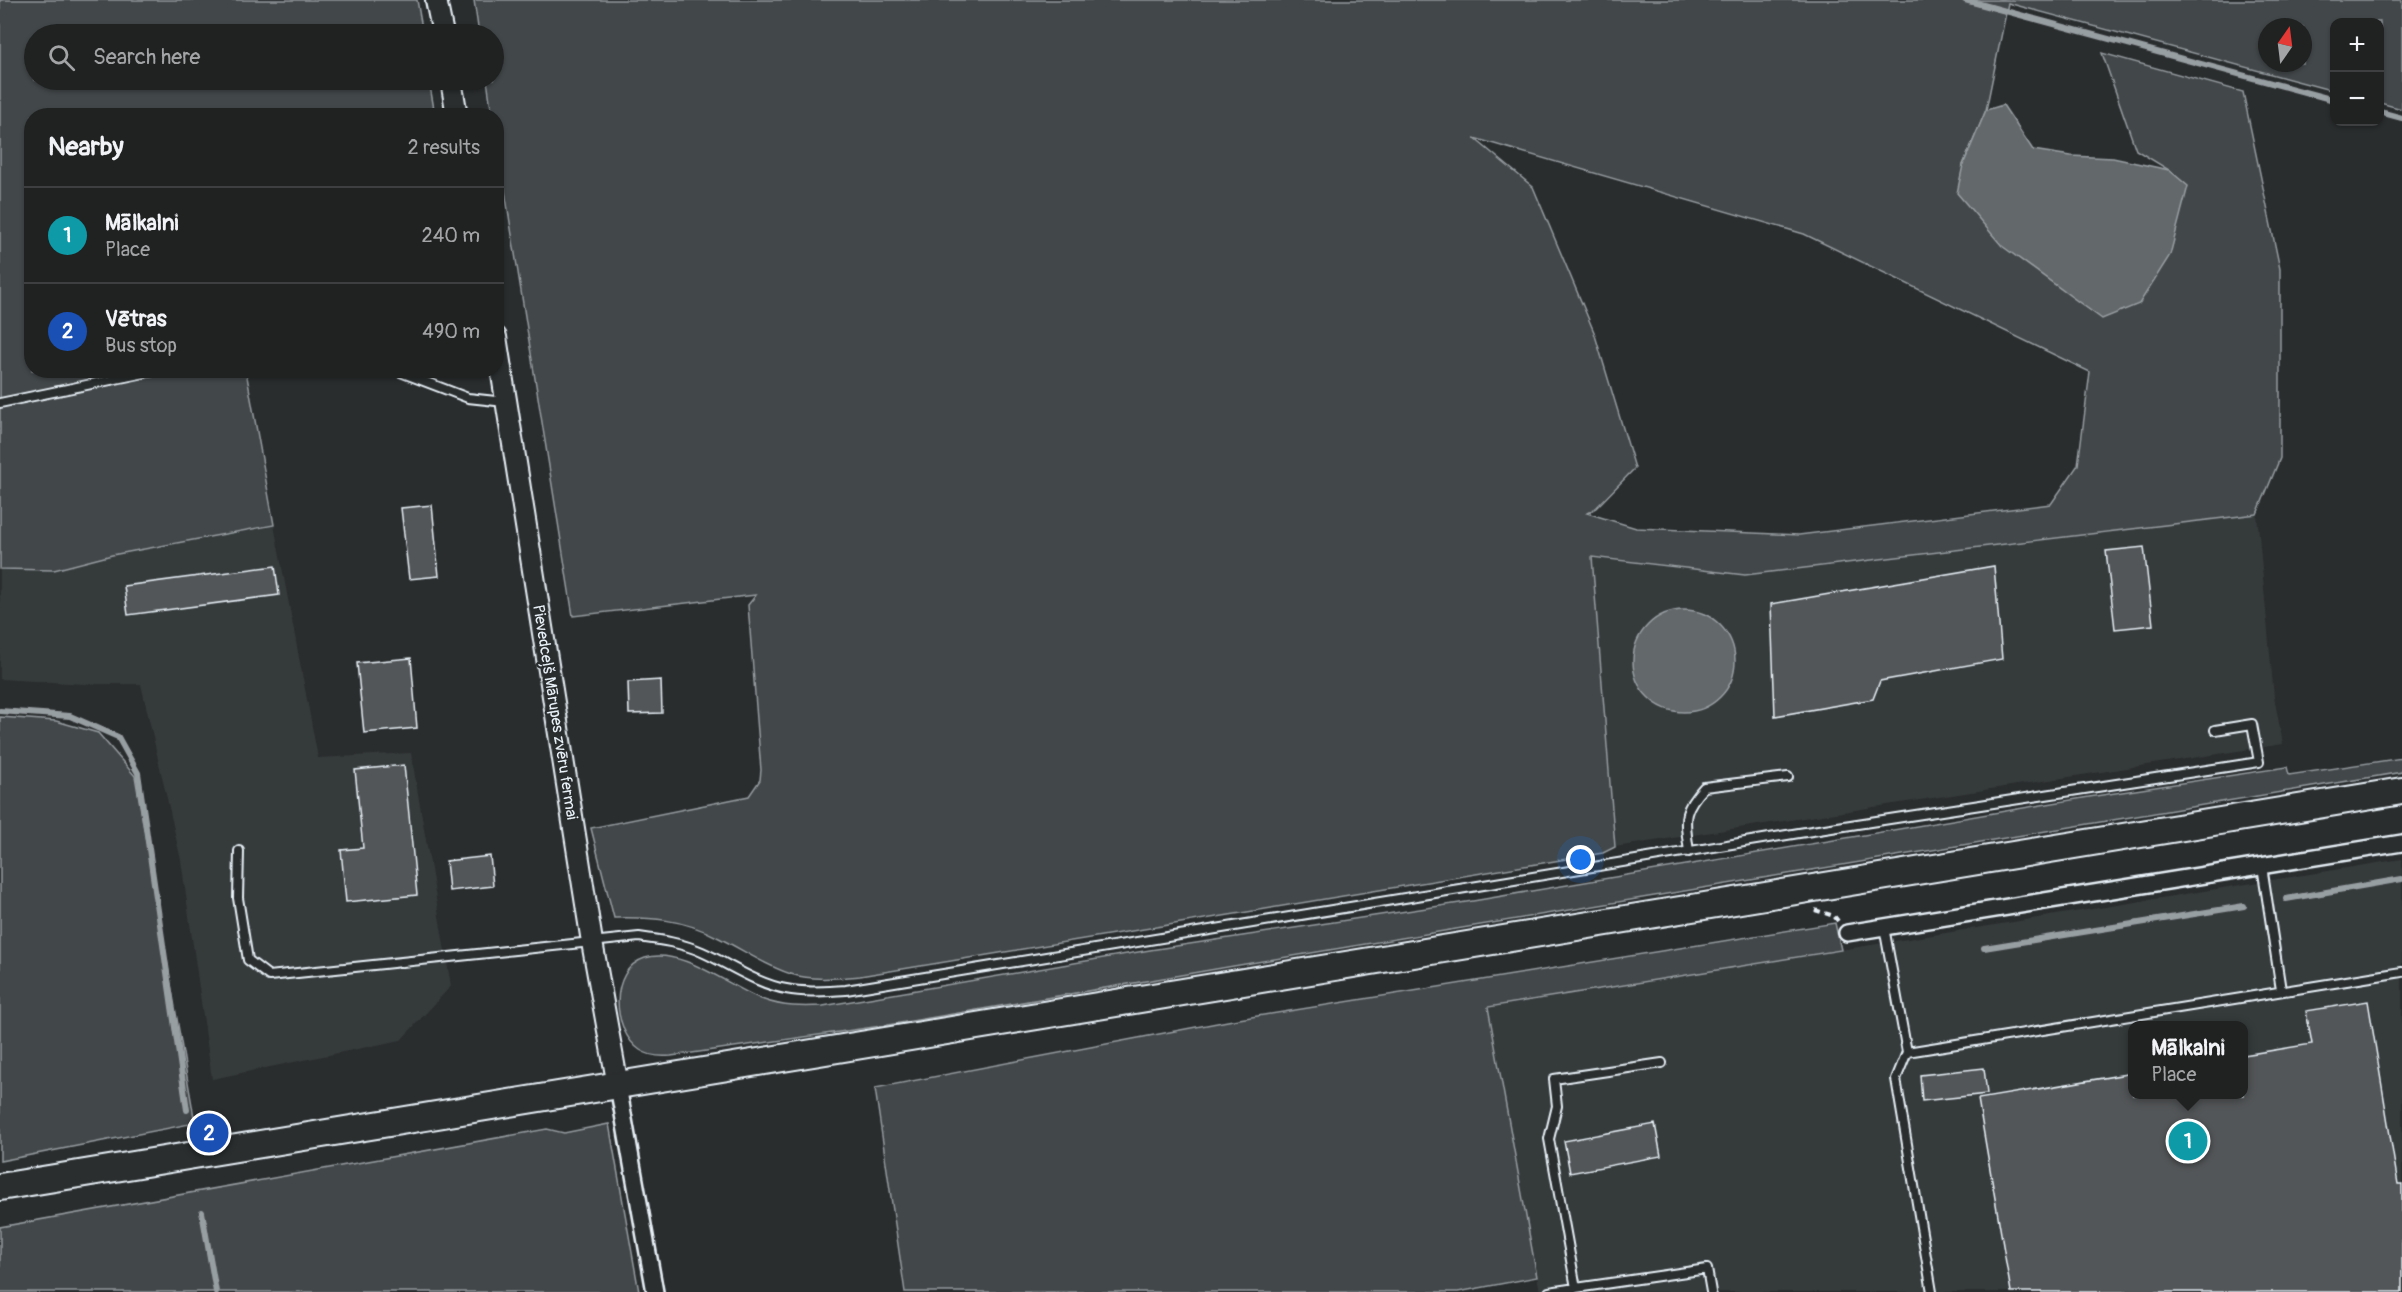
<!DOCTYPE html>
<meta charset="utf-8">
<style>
:root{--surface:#202222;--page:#2d2f2f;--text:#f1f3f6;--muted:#a2a4a5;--line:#3d3f40;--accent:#ff9aa2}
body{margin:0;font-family:Pangolin,sans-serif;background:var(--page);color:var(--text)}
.controls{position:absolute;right:18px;top:18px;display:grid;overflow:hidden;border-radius:12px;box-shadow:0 2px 4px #0004}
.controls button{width:54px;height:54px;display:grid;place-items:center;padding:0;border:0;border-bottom:2px solid var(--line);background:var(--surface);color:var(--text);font:30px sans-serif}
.compass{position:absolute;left:2258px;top:18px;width:54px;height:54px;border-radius:50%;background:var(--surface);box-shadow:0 2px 4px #0004;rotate:14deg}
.you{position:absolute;left:1581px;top:860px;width:21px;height:21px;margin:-15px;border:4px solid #fff;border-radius:50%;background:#1a73e8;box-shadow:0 0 0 9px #1a73e833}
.badge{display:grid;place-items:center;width:39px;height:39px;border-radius:50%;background:var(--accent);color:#fff;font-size:20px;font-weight:700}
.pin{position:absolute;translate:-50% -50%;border:3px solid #fff;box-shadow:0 2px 6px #0006}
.popup{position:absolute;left:2128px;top:1021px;width:120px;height:78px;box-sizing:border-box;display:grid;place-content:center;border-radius:12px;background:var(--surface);filter:drop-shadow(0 2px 4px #0005);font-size:20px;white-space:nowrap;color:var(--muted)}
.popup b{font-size:22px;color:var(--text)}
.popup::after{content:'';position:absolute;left:50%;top:100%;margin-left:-12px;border:12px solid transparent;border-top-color:var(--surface)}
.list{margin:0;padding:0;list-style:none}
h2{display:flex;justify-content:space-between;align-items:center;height:78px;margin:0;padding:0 24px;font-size:26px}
h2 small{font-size:20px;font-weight:400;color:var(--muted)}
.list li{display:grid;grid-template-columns:39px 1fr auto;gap:18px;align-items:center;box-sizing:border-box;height:96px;padding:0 24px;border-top:2px solid var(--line)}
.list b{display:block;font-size:22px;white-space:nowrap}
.list p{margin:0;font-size:20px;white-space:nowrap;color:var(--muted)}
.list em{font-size:20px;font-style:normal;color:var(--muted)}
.icon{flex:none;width:33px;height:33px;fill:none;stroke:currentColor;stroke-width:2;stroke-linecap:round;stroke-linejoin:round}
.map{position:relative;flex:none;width:2402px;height:1292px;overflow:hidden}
.search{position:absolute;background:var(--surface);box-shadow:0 2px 4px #0004;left:24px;top:24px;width:480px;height:66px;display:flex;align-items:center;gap:15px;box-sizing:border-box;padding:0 21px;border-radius:33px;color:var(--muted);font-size:22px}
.panel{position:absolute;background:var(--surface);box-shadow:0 2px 4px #0004;left:24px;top:108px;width:480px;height:270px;border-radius:24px}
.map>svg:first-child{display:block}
.built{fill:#363a3b;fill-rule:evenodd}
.green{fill:#424648;stroke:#959ca0;stroke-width:1.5;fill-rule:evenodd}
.water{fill:#63686b;stroke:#989fa3;stroke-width:1.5}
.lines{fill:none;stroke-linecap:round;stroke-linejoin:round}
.stream{stroke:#989fa3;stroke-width:6}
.building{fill:#535759;stroke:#e8f1f8;stroke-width:1.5}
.service-casing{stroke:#e8f1f8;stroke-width:12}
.minor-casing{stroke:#e8f1f8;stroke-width:20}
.tertiary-casing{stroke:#e8f1f8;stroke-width:24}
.primary-casing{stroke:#e8f1f8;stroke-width:30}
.path{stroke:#e8f1f8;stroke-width:4;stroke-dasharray:6 4.5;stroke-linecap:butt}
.service{stroke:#2a2d2e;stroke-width:8}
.minor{stroke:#2a2d2e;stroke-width:15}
.tertiary{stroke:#2a2d2e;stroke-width:20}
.primary{stroke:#2a2d2e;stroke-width:26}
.labels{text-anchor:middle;stroke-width:4.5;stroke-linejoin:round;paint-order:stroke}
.street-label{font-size:16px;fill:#e8f1f8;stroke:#2a2d2e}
</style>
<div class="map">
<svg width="2402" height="1292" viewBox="0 0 2402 1292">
<rect width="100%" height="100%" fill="#2a2d2e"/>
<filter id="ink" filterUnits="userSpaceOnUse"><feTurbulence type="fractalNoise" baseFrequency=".0167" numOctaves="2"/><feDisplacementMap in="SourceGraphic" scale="12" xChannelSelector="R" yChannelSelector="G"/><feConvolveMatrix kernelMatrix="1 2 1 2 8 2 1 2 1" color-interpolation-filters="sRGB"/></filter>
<g filter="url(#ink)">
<path class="built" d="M 2257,514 L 2274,697 L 2283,744 L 1615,847 L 1592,557 L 1745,575 Z
M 274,525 L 318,758 L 411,753 L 451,986 L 401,1040 L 212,1079 L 181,860 L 141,684 L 85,684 L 0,679 L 0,569 L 54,570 L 112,555 Z
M 2402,859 L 2402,1292 L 1540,1292 L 1488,1007 ZM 2132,1026 L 2244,1026 L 2244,1094 L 2132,1094 Z"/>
<path class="green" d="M 0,0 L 417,0 L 423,34 L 34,34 L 34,80 L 429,80 L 435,115 L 32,116 L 32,370 L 246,371 L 274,525 L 112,555 L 54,570 L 0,569 Z
M 474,0 L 2402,0 L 2402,109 L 2380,103 L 2380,22 L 2334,22 L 2334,91 L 2008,3 L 1986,110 L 1963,165 L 2072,296 L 2102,318 L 2169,170 L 2136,150 L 2102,53 L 2243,92 L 2280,269 L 2280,458 L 2257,514 L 1745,575 L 1592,557 L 1615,847 L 1603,853 L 860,976 C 838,978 813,981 791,974 C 765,966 742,949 717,937 C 683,919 651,917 614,918 L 591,828 L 749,796 L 760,780 L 761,770 L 748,605 L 756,595 L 573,616 L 497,141 L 496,116 L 492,115 L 487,80 L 494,80 L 494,34 L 479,34 ZM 2267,27 L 2303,27 L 2303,63 L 2267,63 ZM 1474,138 L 1804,234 L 2090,372 L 2078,465 L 2051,504 L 1799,535 L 1636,528 L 1587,513 L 1596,508 L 1635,468 L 1594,332 L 1533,187 Z
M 0,717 L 56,721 L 98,733 L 135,776 L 195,1123 L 0,1161 Z
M 2402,758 L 2402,772 L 1281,958 L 888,1025 L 671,1056 C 661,1057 649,1056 640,1050 C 612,1031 608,970 645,958 C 681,946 731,988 764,1000 C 783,1007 802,1007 823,1006 L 1150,950 L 1473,901 L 2089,797 L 2287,767 L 2289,775 Z
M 1835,923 L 1841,950 L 1488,1007 L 1537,1277 L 1458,1292 L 905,1292 L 875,1088 L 1233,1020 Z
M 609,1124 L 639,1292 L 0,1292 L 0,1227 L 547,1129 L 564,1133 Z"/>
<path class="water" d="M 2003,105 L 2033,150 L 2071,156 L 2113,158 L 2169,170 L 2188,186 L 2170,255 L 2139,304 L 2102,319 L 2002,246 L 1957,193 L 1963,165 L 1986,110 Z
M1633 661a51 51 0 1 1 102 0a51 51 0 1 1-102 0Z"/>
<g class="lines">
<path class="stream" d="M 1965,0 L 2334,100
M 2380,112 L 2402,118
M 0,711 L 70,716 L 118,737 L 138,773 L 187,1110
M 2286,899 L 2402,879
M 1984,948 L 2244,906
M 202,1212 L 216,1292"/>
</g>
<path class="building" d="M 432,505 L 439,576 L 409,579 L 401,508 Z
M 2144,547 L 2153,625 L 2115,629 L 2106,551 Z
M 275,566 L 279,595 L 128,615 L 124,586 Z
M 1994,566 L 2002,659 L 1880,681 L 1873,699 L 1775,716 L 1771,604 Z
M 411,658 L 417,728 L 364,733 L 357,663 Z
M 661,680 L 662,713 L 629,714 L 628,682 Z
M 404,765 L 417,895 L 346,902 L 341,850 L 363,848 L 355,770 Z
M 490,856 L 493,886 L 449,891 L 446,861 Z
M 2368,1001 L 2398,1184 L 2402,1184 L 2402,1292 L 2011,1292 L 1978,1099 L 2133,1073 L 2133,1095 L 2244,1095 L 2244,1055 L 2312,1044 L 2306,1011 Z
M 1984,1068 L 1987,1094 L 1922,1101 L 1920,1075 Z
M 1655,1124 L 1661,1156 L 1570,1173 L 1564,1141 Z"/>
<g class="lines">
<g class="service-casing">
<path id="service" d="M 395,370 L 468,398 L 505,402
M 0,403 L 159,370
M 239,851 L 238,898 L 248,960 L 269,976 L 639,937 C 661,940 682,943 702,952 C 729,964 757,984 786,989 C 806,993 826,991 846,990 L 1799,833 L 2259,762 L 2252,724 L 2215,730
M 1689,852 C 1685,819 1681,812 1704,787 L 1788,777
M 2262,866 L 2281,990
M 1884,927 L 1907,1052 L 2402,972
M 1907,1052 L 1896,1079 L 1932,1292
M 1576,1288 L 1707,1269 L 1711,1292
M 1549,1292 L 1576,1288 L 1549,1139 L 1557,1106 L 1554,1079 L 1662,1063"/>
</g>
<g class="minor-casing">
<path id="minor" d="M 1847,933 L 2402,843
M 618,1086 L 655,1292"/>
</g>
<g class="tertiary-casing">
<path id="tertiary" d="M 436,0 L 443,34
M 451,80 L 457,116
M 496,337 L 592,942 L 618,1086"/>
</g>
<g class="primary-casing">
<path id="primary" d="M 0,1187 L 2402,791"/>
</g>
<path class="path" d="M 1815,910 L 1834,916 L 1838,921"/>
<use href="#service" class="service"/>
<use href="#minor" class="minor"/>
<use href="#tertiary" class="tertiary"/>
<use href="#primary" class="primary"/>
</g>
</g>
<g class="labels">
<g class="street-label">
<text transform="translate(556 712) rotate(81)" y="6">Pievedceļš Mārupes zvēru fermai</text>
</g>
</g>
</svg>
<div class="controls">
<button>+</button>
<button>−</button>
</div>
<svg class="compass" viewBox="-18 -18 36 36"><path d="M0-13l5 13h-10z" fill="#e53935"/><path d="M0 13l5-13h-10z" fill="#a2a4a5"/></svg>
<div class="you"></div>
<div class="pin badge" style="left:2188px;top:1141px;background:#0f9aa8">1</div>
<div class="popup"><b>Mālkalni</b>Place</div>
<div class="pin badge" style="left:209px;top:1133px;background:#1a4fb4">2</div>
<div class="search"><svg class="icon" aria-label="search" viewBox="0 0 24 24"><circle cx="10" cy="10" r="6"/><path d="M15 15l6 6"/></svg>Search here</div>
<section class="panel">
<h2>Nearby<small>2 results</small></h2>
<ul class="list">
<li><span class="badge" style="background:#0f9aa8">1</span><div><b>Mālkalni</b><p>Place</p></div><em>240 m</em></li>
<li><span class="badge" style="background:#1a4fb4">2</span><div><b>Vētras</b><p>Bus stop</p></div><em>490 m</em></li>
</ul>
</section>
</div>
